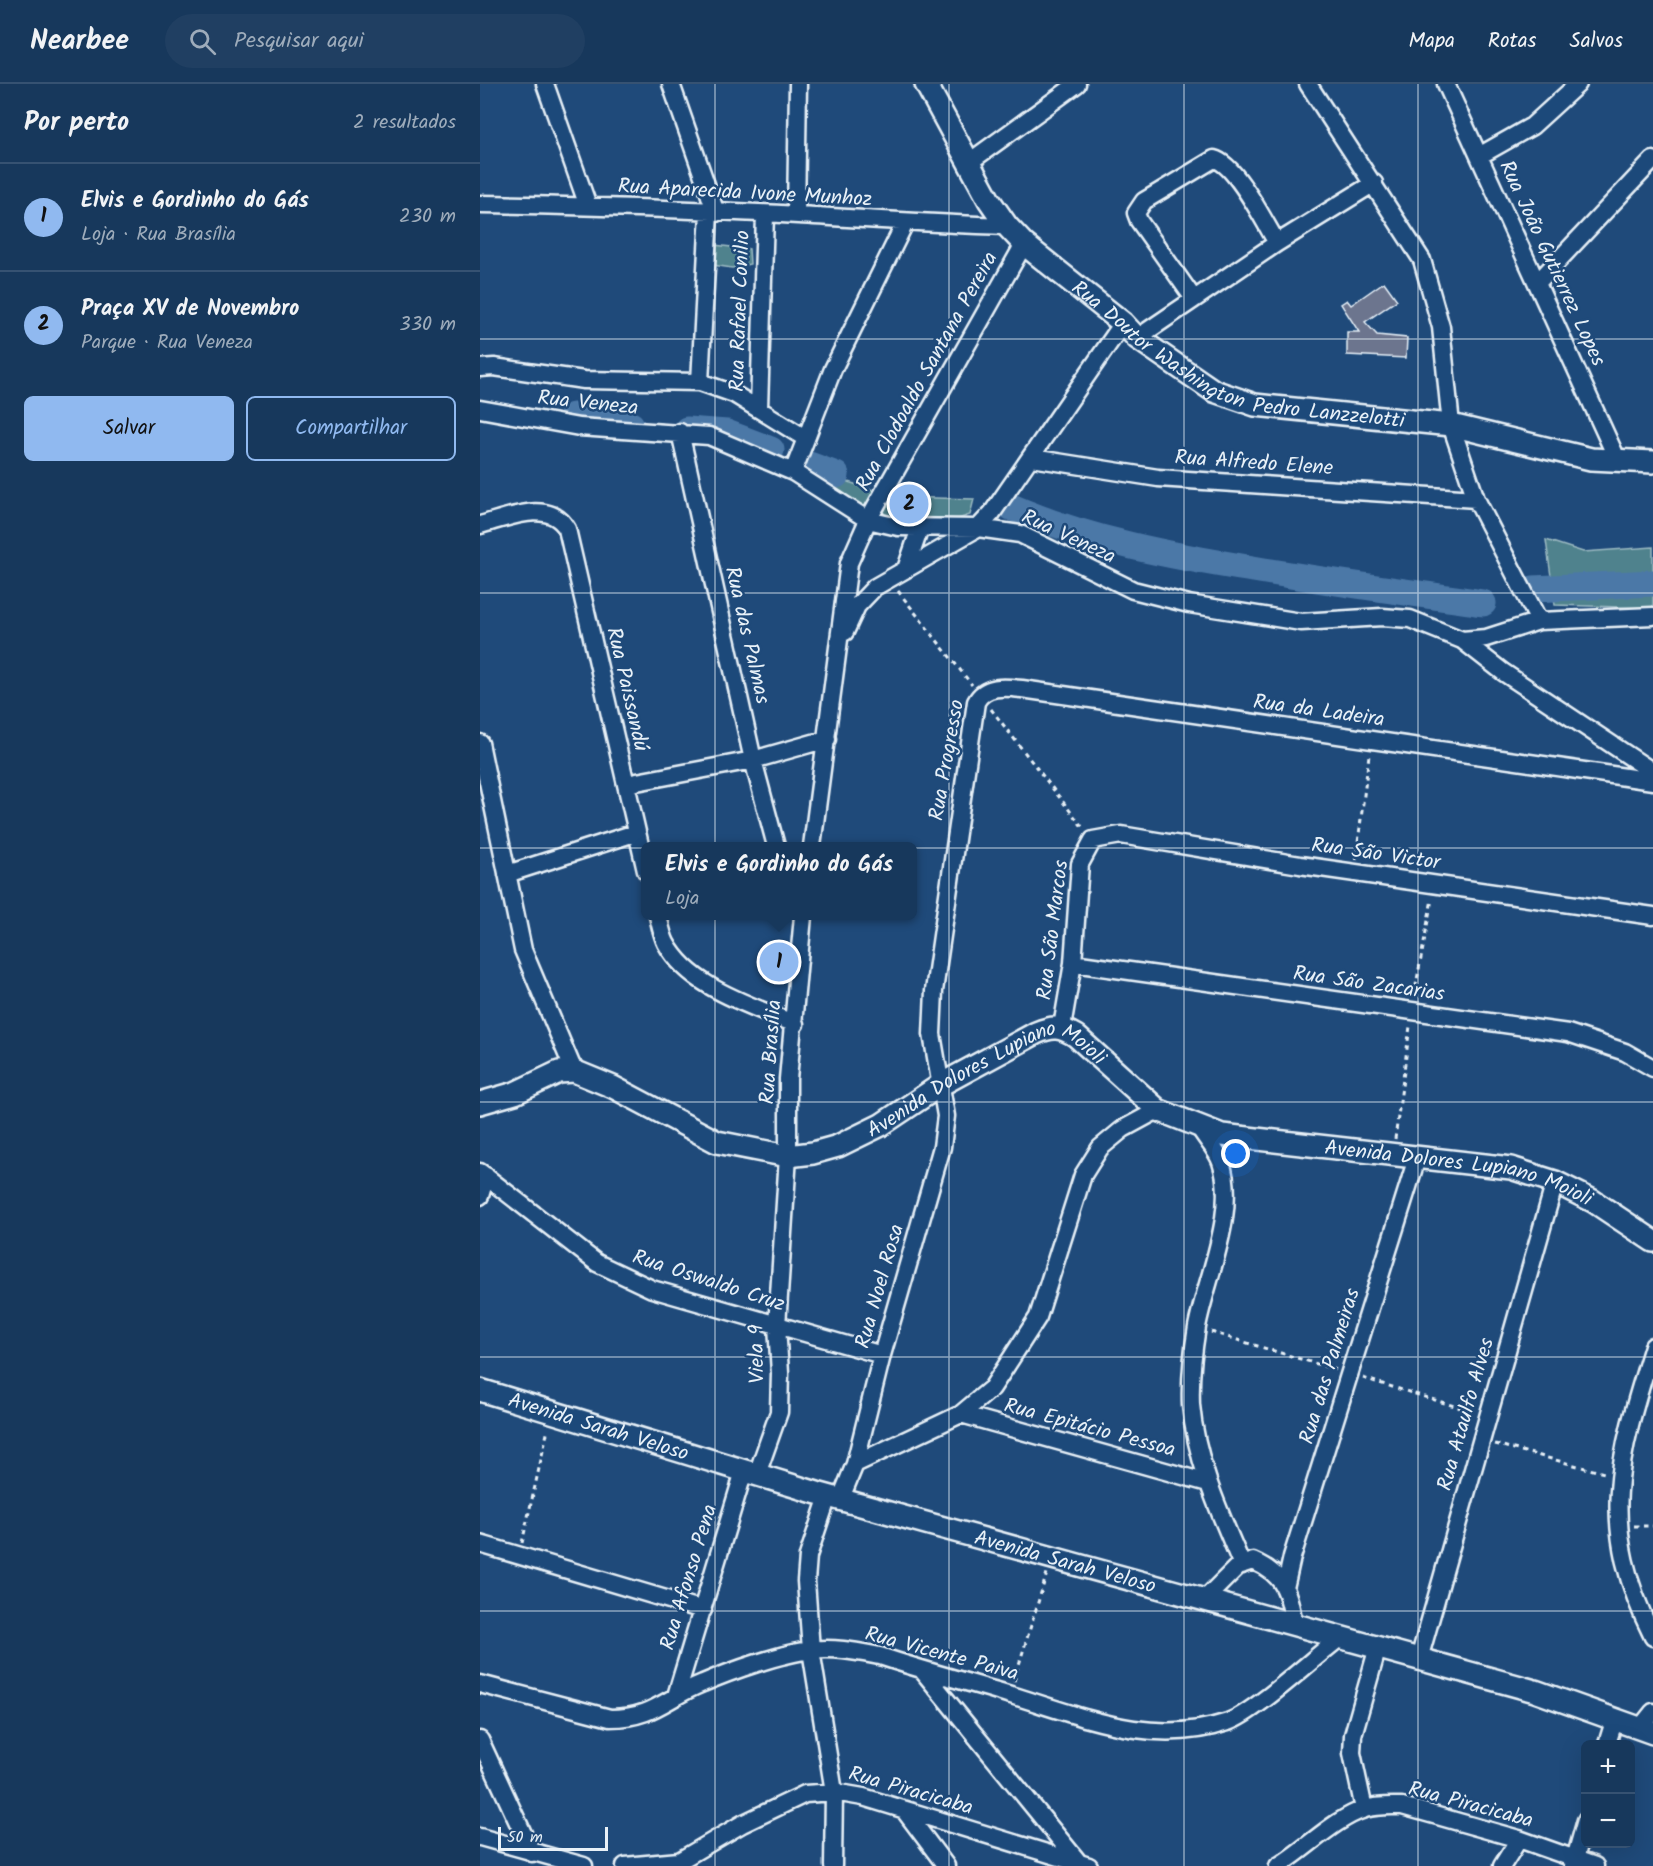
<!DOCTYPE html>
<html lang="pt">
<meta charset="utf-8">
<style>
:root{--surface:#17385c;--page:#203f62;--text:#f1f3f6;--muted:#9eacbb;--line:#365272;--accent:#90b9f0}
body{margin:0;font-family:Kalam,sans-serif;background:var(--page);color:var(--text)}
.controls{position:absolute;right:18px;bottom:18px;display:grid;overflow:hidden;border-radius:9px;box-shadow:0 6px 24px #0002}
.controls button{width:54px;height:54px;display:grid;place-items:center;padding:0;border:0;border-bottom:2px solid var(--line);background:var(--surface);color:var(--text);font:30px sans-serif}
.scale{position:absolute;left:18px;bottom:15px;width:110px;box-sizing:border-box;padding-left:6px;border:3px solid #e8f1f8;border-top:0;font-size:16px;line-height:21px;white-space:nowrap;color:#e8f1f8;-webkit-text-stroke:4px #1f4a7a;paint-order:stroke}
.you{position:absolute;left:756px;top:1070px;width:21px;height:21px;margin:-15px;border:4px solid #fff;border-radius:50%;background:#1a73e8;box-shadow:0 0 0 9px #1a73e833}
.badge{display:grid;place-items:center;width:39px;height:39px;border-radius:50%;background:var(--accent);color:#111;font-size:20px;font-weight:700}
.pin{position:absolute;translate:-50% -50%;border:3px solid #fff;box-shadow:0 2px 6px #0006}
.popup{position:absolute;left:161px;top:758px;width:276px;height:78px;box-sizing:border-box;display:grid;place-content:center;border-radius:9px;background:var(--surface);filter:drop-shadow(0 2px 4px #0005);font-size:20px;white-space:nowrap;color:var(--muted)}
.popup b{font-size:22px;color:var(--text)}
.popup::after{content:'';position:absolute;left:50%;top:100%;margin-left:-12px;border:12px solid transparent;border-top-color:var(--surface)}
.list{margin:0;padding:0;list-style:none}
h2{display:flex;justify-content:space-between;align-items:center;height:78px;margin:0;padding:0 24px;font-size:26px}
h2 small{font-size:20px;font-weight:400;color:var(--muted)}
.list li{display:grid;grid-template-columns:39px 1fr auto;gap:18px;align-items:center;box-sizing:border-box;height:108px;padding:0 24px;border-top:2px solid var(--line)}
.list b{display:block;font-size:22px;white-space:nowrap}
.list p{margin:0;font-size:20px;white-space:nowrap;color:var(--muted)}
.list em{font-size:20px;font-style:normal;color:var(--muted)}
.actions{display:flex;gap:12px;padding:18px 24px}
.actions a{flex:1;padding:14px 0;border:2px solid var(--accent);border-radius:9px;text-align:center;font-size:21px;color:var(--accent)}
.actions .main{background:var(--accent);color:#111}
.icon{flex:none;width:33px;height:33px;fill:none;stroke:currentColor;stroke-width:2;stroke-linecap:round;stroke-linejoin:round}
.map{position:relative;flex:none;width:1173px;height:1782px;overflow:hidden}
header{display:flex;align-items:center;gap:36px;box-sizing:border-box;height:84px;padding:0 30px;background:var(--surface);border-bottom:2px solid var(--line)}
header strong{font-size:28px}
nav{display:flex;gap:33px;margin-inline-start:auto;font-size:21px}
.search{width:420px;height:54px;background:var(--page);display:flex;align-items:center;gap:15px;box-sizing:border-box;padding:0 21px;border-radius:33px;color:var(--muted);font-size:22px}
main{display:flex}
aside{flex:1;background:var(--surface)}
.map>svg:first-child{display:block}
.green{fill:#50828d;stroke:#9cbac2;stroke-width:1.5}
.lines{fill:none;stroke-linecap:round;stroke-linejoin:round}
.river{stroke:#4c78a7;stroke-width:27}
.building{fill:#6c748e;stroke:#e8f1f8;stroke-width:1.5}
.minor-casing{stroke:#e8f1f8;stroke-width:21}
.major-casing{stroke:#e8f1f8;stroke-width:26}
.path{stroke:#e8f1f8;stroke-width:3;stroke-dasharray:4.5 4.5;stroke-linecap:butt}
.minor{stroke:#1f4a7a;stroke-width:16}
.major{stroke:#1f4a7a;stroke-width:21}
.grid{fill:none;stroke:#e8f1f8;stroke-width:1.5;stroke-opacity:0.55}
.labels{text-anchor:middle;stroke-width:5;stroke-linejoin:round;paint-order:stroke}
.street-label{font-size:21px;fill:#e8f1f8;stroke:#1f4a7a}
</style>
<header>
<strong>Nearbee</strong>
<div class="search"><svg class="icon" aria-label="search" viewBox="0 0 24 24"><circle cx="10" cy="10" r="6"/><path d="M15 15l6 6"/></svg>Pesquisar aqui</div>
<nav><a>Mapa</a><a>Rotas</a><a>Salvos</a></nav>
</header>
<main>
<aside>
<h2>Por perto<small>2 resultados</small></h2>
<ul class="list">
<li><span class="badge">1</span><div><b>Elvis e Gordinho do Gás</b><p>Loja · Rua Brasília</p></div><em>230 m</em></li>
<li><span class="badge">2</span><div><b>Praça XV de Novembro</b><p>Parque · Rua Veneza</p></div><em>330 m</em></li>
</ul>
<div class="actions"><a class="main">Salvar</a><a>Compartilhar</a></div>
</aside>
<div class="map">
<svg width="1173" height="1782" viewBox="0 0 1173 1782">
<rect width="100%" height="100%" fill="#1f4a7a"/>
<filter id="ink" filterUnits="userSpaceOnUse"><feTurbulence type="fractalNoise" baseFrequency=".0167" numOctaves="2"/><feDisplacementMap in="SourceGraphic" scale="12" xChannelSelector="R" yChannelSelector="G"/><feConvolveMatrix kernelMatrix="1 2 1 2 8 2 1 2 1" color-interpolation-filters="sRGB"/></filter>
<g filter="url(#ink)">
<path class="green" d="M 234,161 L 269,165 L 270,180 L 252,184 L 233,181 Z
M 352,393 L 416,413 L 494,415 L 490,431 L 462,440 L 403,433 L 371,426 L 358,410 Z
M 1066,456 L 1103,468 L 1173,463 L 1173,524 L 1075,521 Z"/>
<g class="lines">
<path class="river" d="M 93,332 L 151,341
M 207,346 L 247,349 L 291,366
M 329,381 L 356,391
M 531,423 C 608,456 691,472 773,485 C 849,498 926,508 1003,519
M 1053,505 L 1173,499"/>
</g>
<path class="building" d="M 904,198 L 917,216 L 885,238 L 897,251 L 927,254 L 926,274 L 867,271 L 867,248 L 879,248 L 861,220 L 867,216 L 871,221 Z"/>
<g class="lines">
<g class="minor-casing">
<path id="minor" d="M 65,0 L 108,122
M 191,0 L 236,129
M 828,0 L 942,176 L 961,243 L 971,341 L 996,415 L 1059,537
M 966,0 L 1138,377
M 999,72 L 1052,42 L 1098,0
M 488,79 L 597,0
M 0,120 C 106,122 212,125 318,131 C 388,135 457,140 527,142
M 316,131 L 318,0
M 1057,199 L 1173,76
M 714,215 L 659,137 L 656,129 L 664,117 L 734,75 C 756,80 785,139 797,159
M 657,254 L 797,159 L 894,99
M 0,284 L 14,283 L 104,296 L 220,298 L 254,310 L 325,354
M 220,298 L 229,128
M 279,324 L 285,131
M 0,325 L 99,343 L 229,352 L 313,388 L 388,436 L 418,443 L 498,444 L 540,450 L 653,506 L 709,520 L 821,538 L 902,533 L 930,535 L 982,556 L 1006,554 L 1059,537 L 1173,532
M 200,348 L 273,676 L 296,762
M 552,374 L 678,394 L 996,415
M 313,388 L 353,285 L 425,139
M 0,441 C 27,434 70,414 87,445 L 166,787
M 426,485 L 440,444
M 365,548 L 377,522 L 395,503 L 498,444 L 512,429 L 643,239
M 982,556 L 1023,588 L 1173,688
M 0,659 L 43,866 L 94,987
M 146,700 L 273,676 L 347,655
M 332,762 L 369,479 L 388,436 L 544,160
M 27,790 L 155,749
M 178,832 C 180,840 182,851 186,859 C 210,904 271,921 315,940
M 593,879 L 1088,949 L 1145,968 L 1173,984
M 582,943 L 593,879 L 600,780 L 613,756 L 641,751 L 820,781 L 1173,832
M 719,1043 C 725,1054 737,1066 741,1078 C 758,1128 726,1194 717,1243 C 713,1267 710,1297 711,1321 C 716,1378 740,1429 762,1481
M 0,1088 L 117,1179 L 172,1205 L 402,1271
M 0,1112 L 6,1092
M 1173,1262 C 1138,1375 1117,1441 1173,1553
M 481,1330 L 728,1399
M 375,1380 L 481,1330 L 512,1304 L 558,1233 L 603,1091 L 620,1064 L 643,1045 L 678,1026
M 277,1390 L 299,1328 L 300,1289 L 297,1242 L 308,1072 L 308,995 L 323,832
M 348,1412 L 328,1472 L 326,1497 L 331,1566 L 354,1708 L 353,1782
M 361,1414 L 375,1380 L 402,1271 L 462,1063 L 466,1032 L 452,950 L 454,907 L 496,618 C 505,601 524,603 542,605 L 1173,697
M 0,1460 L 223,1526
M 805,1504 L 812,1473 L 937,1074
M 725,1515 L 758,1482 L 773,1477 C 805,1491 808,1507 814,1540
M 939,1575 L 1075,1098
M 442,1586 L 600,1780
M 0,1600 L 130,1634 C 174,1634 185,1614 223,1599 C 251,1587 302,1569 332,1566 C 355,1563 378,1568 400,1572 C 444,1587 488,1598 531,1611 C 604,1633 671,1663 748,1638 C 776,1628 834,1573 861,1553
M 196,1612 L 264,1387
M 1161,1643 L 1173,1628
M 0,1656 L 52,1769
M 1127,1660 L 1135,1634
M 884,1725 L 872,1669 L 873,1651 L 898,1563
M 424,1726 L 466,1782
M 0,1753 L 104,1782
M 145,1782 L 199,1777 L 262,1740 L 325,1710 L 354,1708 L 383,1713 L 609,1782
M 798,1782 C 825,1766 855,1734 885,1725 C 897,1721 910,1722 922,1722 L 1039,1755 L 1115,1782
M 1022,1782 L 1039,1755
M 1093,1782 L 1106,1736"/>
</g>
<g class="major-casing">
<g id="major">
<path id="s1" d="M 446,0 L 509,116 L 527,142 L 544,160 L 643,239 L 657,254 L 734,307 L 775,321 L 971,341 L 1111,375 L 1173,378"/>
<path id="s2" d="M 0,1019 L 35,1009 L 79,988 L 94,987 L 133,1003 L 237,1058 L 308,1072 L 333,1069 L 358,1062 L 401,1041 L 462,1000 L 556,949 C 573,942 580,942 596,952 L 678,1026 L 742,1051 L 1031,1084 L 1075,1098 L 1113,1117 L 1173,1157"/>
<path id="s3" d="M 0,1306 L 337,1409 L 1055,1607 L 1173,1649"/>
</g>
</g>
<path class="path" d="M 418,507 L 492,601
M 511,625 L 604,745
M 876,775 L 889,671
M 934,912 L 952,815
M 915,1055 L 930,942
M 731,1248 L 857,1286
M 883,1294 L 994,1328
M 1015,1360 L 1128,1390
M 1154,1442 L 1173,1442
M 42,1459 L 68,1345
M 534,1597 L 567,1489"/>
<use href="#minor" class="minor"/>
<use href="#major" class="major"/>
</g>
</g>
<path class="grid" d="M 235,0 L 235,1782M 469,0 L 469,1782M 704,0 L 704,1782M 938,0 L 938,1782M 0,255 L 1173,255M 0,509 L 1173,509M 0,764 L 1173,764M 0,1018 L 1173,1018M 0,1273 L 1173,1273M 0,1527 L 1173,1527"/>
<g class="labels">
<g class="street-label">
<text transform="translate(265 108) rotate(3)" y="7">Rua Aparecida Ivone Munhoz</text>
<text transform="translate(1073 179) rotate(65)" y="7">Rua João Gutierrez Lopes</text>
<text transform="translate(259 227) rotate(-88)" y="7">Rua Rafael Conilio</text>
<text dy="7" stroke="none"><textPath href="#s1" startOffset="438">Rua Doutor Washington Pedro Lanzzelotti</textPath></text>
<text transform="translate(446 287) rotate(-61)" y="7">Rua Clodoaldo Santana Pereira</text>
<text transform="translate(108 318) rotate(6)" y="7">Rua Veneza</text>
<text transform="translate(774 378) rotate(4)" y="7">Rua Alfredo Elene</text>
<text transform="translate(589 452) rotate(25)" y="7">Rua Veneza</text>
<text transform="translate(268 551) rotate(77)" y="7">Rua das Palmas</text>
<text transform="translate(148 605) rotate(77)" y="7">Rua Paissandú</text>
<text transform="translate(839 626) rotate(8)" y="7">Rua da Ladeira</text>
<text transform="translate(466 676) rotate(-80)" y="7">Rua Progresso</text>
<text transform="translate(896 769) rotate(8)" y="7">Rua São Victor</text>
<text transform="translate(572 846) rotate(-83)" y="7">Rua São Marcos</text>
<text transform="translate(889 899) rotate(8)" y="7">Rua São Zacarias</text>
<text transform="translate(290 968) rotate(-86)" y="7">Rua Brasília</text>
<text dy="7" stroke="none"><textPath href="#s2" startOffset="554">Avenida Dolores Lupiano Moioli</textPath></text>
<text dy="7" stroke="none"><textPath href="#s2" startOffset="1074">Avenida Dolores Lupiano Moioli</textPath></text>
<text transform="translate(229 1196) rotate(18)" y="7">Rua Oswaldo Cruz</text>
<text transform="translate(399 1202) rotate(-74)" y="7">Rua Noel Rosa</text>
<text transform="translate(276 1270) rotate(-91)" y="7">Viela 9</text>
<text transform="translate(849 1282) rotate(-73)" y="7">Rua das Palmeiras</text>
<text transform="translate(985 1330) rotate(-74)" y="7">Rua Ataulfo Alves</text>
<text dy="7" stroke="none"><textPath href="#s3" startOffset="124">Avenida Sarah Veloso</textPath></text>
<text transform="translate(610 1343) rotate(15)" y="7">Rua Epitácio Pessoa</text>
<text dy="7" stroke="none"><textPath href="#s3" startOffset="610">Avenida Sarah Veloso</textPath></text>
<text transform="translate(208 1493) rotate(-73)" y="7">Rua Afonso Pena</text>
<text transform="translate(462 1569) rotate(15)" y="7">Rua Vicente Paiva</text>
<text transform="translate(431 1706) rotate(16)" y="7">Rua Piracicaba</text>
<text transform="translate(991 1720) rotate(15)" y="7">Rua Piracicaba</text>
</g>
</g>
</svg>
<div class="controls">
<button>+</button>
<button>−</button>
</div>
<div class="scale">50 m</div>
<div class="you"></div>
<div class="pin badge" style="left:299px;top:878px">1</div>
<div class="popup"><b>Elvis e Gordinho do Gás</b>Loja</div>
<div class="pin badge" style="left:429px;top:420px">2</div>
</div>
</main>
